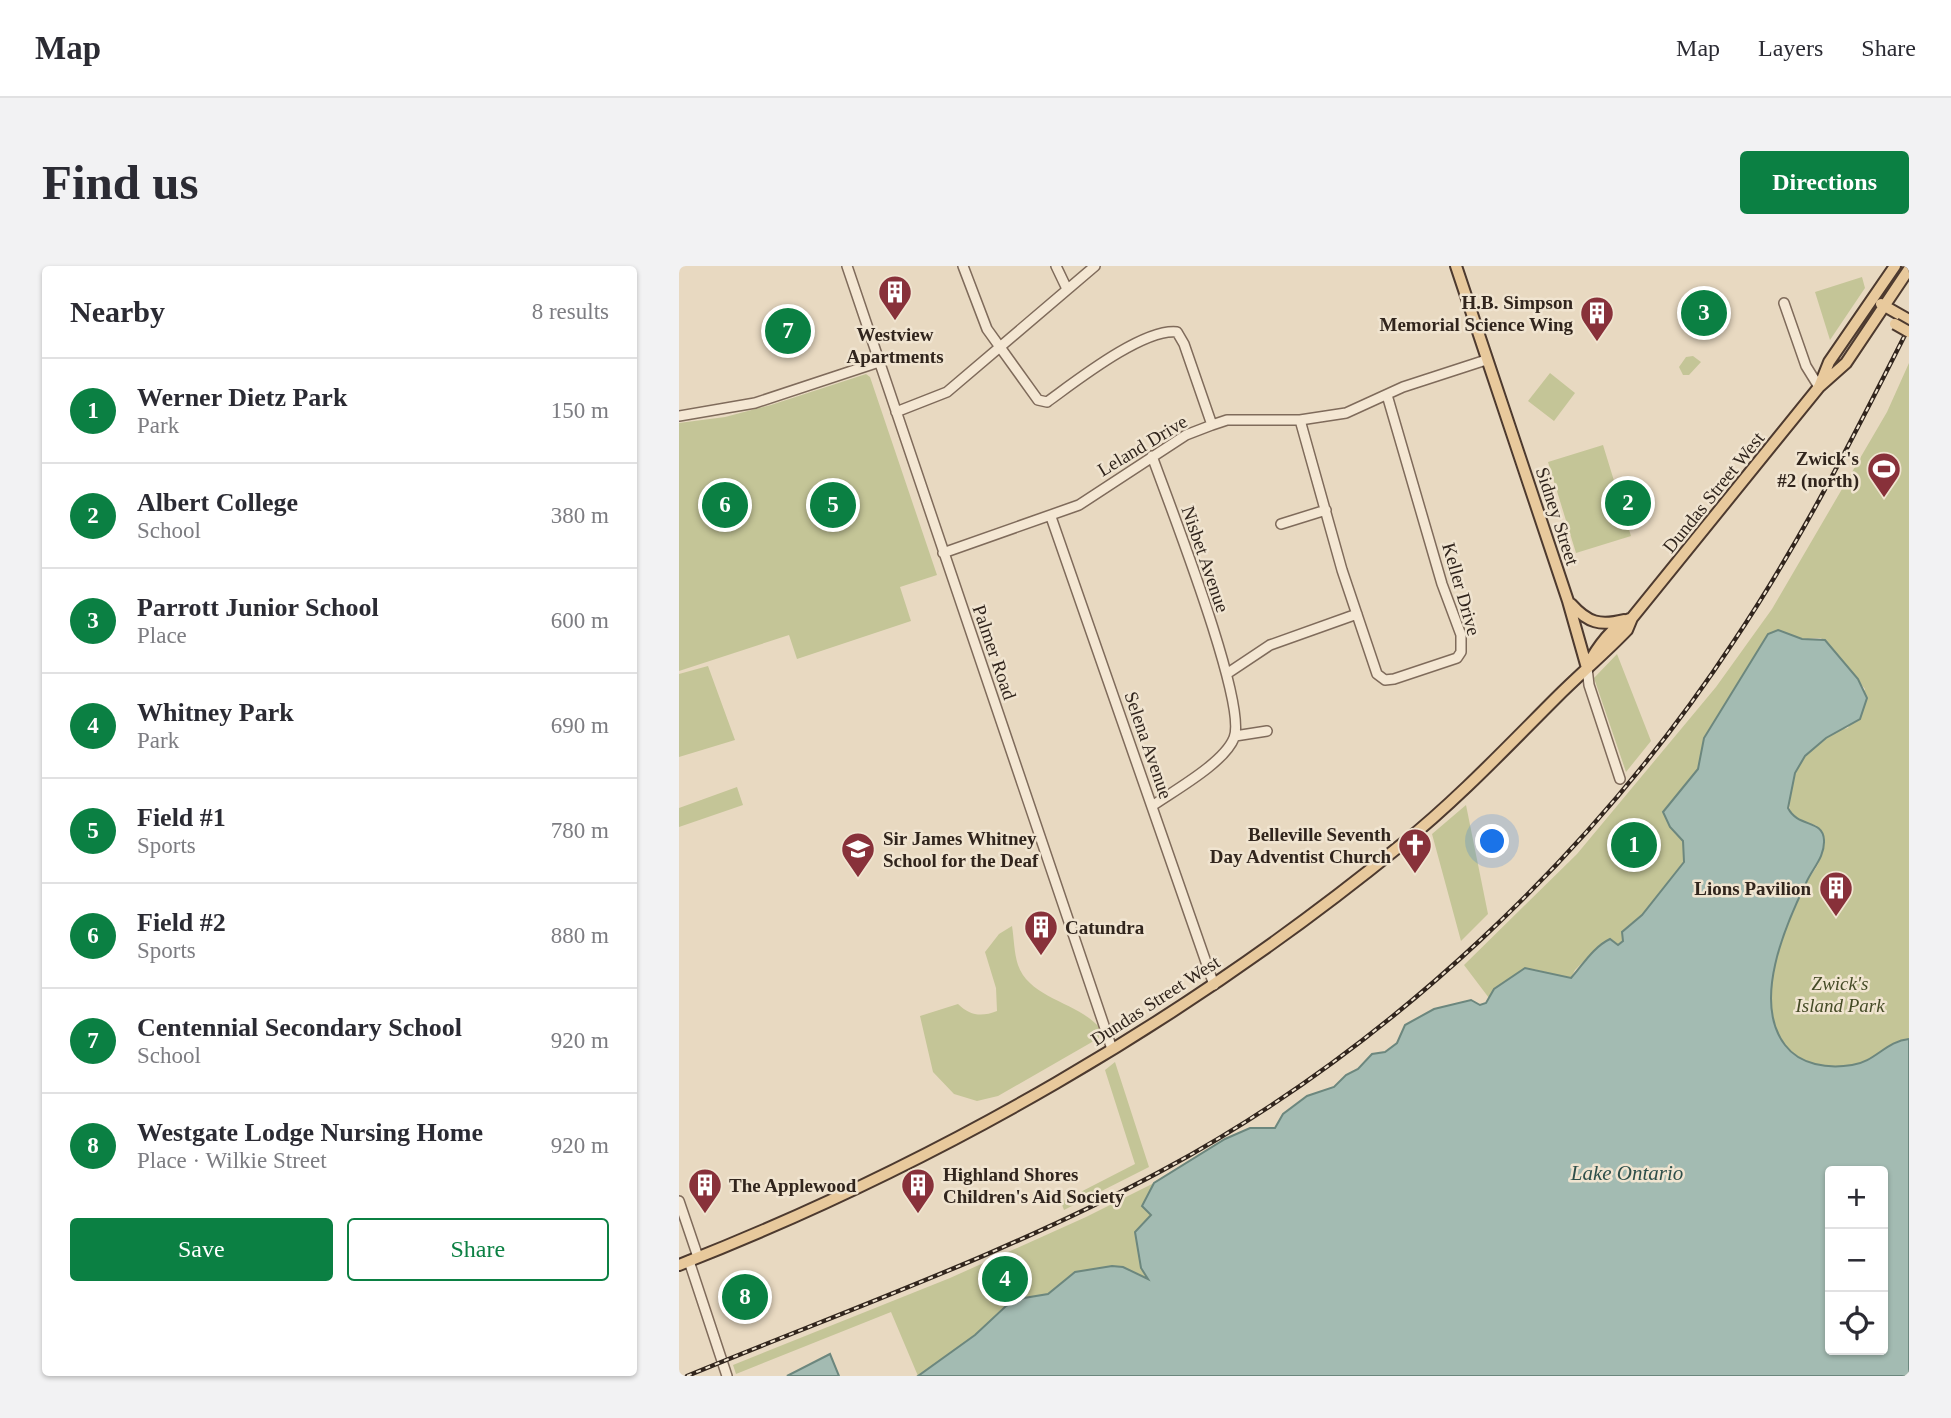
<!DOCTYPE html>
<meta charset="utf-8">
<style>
:root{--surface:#fff;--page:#f2f2f3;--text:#2b2b33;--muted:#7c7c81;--line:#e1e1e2;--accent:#0b8043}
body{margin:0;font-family:Georgia,serif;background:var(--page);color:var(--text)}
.controls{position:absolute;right:21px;bottom:21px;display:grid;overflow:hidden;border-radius:7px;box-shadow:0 2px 5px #0004}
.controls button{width:63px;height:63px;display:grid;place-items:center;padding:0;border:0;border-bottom:2px solid var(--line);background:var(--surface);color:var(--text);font:35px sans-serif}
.you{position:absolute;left:814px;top:576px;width:24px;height:24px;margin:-18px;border:5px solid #fff;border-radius:50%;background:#1a73e8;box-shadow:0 0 0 10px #1a73e833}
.badge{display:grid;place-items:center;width:46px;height:46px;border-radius:50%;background:var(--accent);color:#fff;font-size:23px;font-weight:700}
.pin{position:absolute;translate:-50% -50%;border:4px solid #fff;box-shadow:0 2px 7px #0006}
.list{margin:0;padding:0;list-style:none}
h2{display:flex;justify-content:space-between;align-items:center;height:91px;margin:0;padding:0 28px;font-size:30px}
h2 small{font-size:23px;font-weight:400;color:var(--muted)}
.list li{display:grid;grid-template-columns:46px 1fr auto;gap:21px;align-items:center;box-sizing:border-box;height:105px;padding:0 28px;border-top:2px solid var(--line)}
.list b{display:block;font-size:26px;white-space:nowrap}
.list p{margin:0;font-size:23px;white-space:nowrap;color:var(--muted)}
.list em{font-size:23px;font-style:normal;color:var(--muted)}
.actions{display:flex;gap:14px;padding:21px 28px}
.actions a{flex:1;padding:16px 0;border:2px solid var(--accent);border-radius:7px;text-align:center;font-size:24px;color:var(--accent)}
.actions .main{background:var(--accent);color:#fff}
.icon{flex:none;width:38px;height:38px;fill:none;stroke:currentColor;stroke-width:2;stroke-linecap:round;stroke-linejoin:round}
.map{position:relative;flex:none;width:1230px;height:1110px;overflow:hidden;border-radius:7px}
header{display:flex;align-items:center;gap:42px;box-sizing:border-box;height:98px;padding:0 35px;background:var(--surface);border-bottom:2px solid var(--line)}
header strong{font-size:33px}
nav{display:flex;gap:38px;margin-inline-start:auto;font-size:24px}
.intro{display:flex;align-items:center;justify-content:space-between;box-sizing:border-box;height:168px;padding:0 42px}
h1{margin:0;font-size:49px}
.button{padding:18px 32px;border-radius:7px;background:var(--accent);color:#fff;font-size:24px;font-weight:700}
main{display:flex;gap:42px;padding:0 42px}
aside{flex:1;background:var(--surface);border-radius:7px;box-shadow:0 2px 5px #0004}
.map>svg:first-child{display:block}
.green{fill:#c4c597}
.water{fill:#a3bbb2;stroke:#6c877e;stroke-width:2;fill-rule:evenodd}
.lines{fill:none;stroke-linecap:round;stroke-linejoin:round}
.minor-casing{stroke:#7f6b5b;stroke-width:12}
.major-casing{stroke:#4d3a2f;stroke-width:14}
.minor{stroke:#f4e7d3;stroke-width:9}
.major{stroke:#e8c99c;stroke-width:10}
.rail-casing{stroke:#31251d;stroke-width:4.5}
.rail{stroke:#f0e4d0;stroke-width:2;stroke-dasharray:5;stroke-linecap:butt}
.major-bridge-casing{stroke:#4d3a2f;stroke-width:14;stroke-linecap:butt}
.major-bridge{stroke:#e8c99c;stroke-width:10}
.labels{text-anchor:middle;stroke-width:5;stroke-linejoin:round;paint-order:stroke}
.poi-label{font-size:19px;font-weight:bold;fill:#31251d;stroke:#f0e4d0;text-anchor:end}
.street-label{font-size:19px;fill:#31251d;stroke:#f0e4d0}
.park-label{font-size:19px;font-style:italic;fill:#454b26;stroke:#f0e4d0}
.water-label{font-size:21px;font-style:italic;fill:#2e4f4a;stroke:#f0e4d0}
</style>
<header>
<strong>Map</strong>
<nav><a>Map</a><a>Layers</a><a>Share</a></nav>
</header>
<div class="intro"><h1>Find us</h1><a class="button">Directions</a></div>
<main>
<aside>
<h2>Nearby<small>8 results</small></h2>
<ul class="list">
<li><span class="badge">1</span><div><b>Werner Dietz Park</b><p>Park</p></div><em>150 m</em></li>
<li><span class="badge">2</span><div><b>Albert College</b><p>School</p></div><em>380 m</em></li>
<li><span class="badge">3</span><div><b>Parrott Junior School</b><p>Place</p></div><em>600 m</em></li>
<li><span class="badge">4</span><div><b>Whitney Park</b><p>Park</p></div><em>690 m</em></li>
<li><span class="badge">5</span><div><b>Field #1</b><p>Sports</p></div><em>780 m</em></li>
<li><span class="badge">6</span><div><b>Field #2</b><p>Sports</p></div><em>880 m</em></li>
<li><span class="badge">7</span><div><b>Centennial Secondary School</b><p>School</p></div><em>920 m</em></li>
<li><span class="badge">8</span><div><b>Westgate Lodge Nursing Home</b><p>Place · Wilkie Street</p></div><em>920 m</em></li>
</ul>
<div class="actions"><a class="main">Save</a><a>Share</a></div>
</aside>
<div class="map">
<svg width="1230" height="1110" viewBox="0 0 1230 1110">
<rect width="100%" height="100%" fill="#e8d9c1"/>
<path class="green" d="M 1183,11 L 1186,22 L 1151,74 L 1136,26 Z
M 1014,90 L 1022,96 L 1010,109 L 1004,109 L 1000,101 L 1007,91 Z
M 1230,97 L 1230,773 C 1207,775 1195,797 1173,799 C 1148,803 1121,798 1105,778 C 1073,736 1107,661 1126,620 C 1129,611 1140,601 1141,592 C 1142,582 1139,570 1138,560 L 1114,552 C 1097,516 1134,469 1169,462 L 1186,423 L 1142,372 L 1123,373 L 1099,364 L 1089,368 L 1025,472 L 1019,503 L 985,544 L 991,561 L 1004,575 L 1005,596 L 939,680 L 923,677 L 896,704 L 892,712 L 854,703 L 815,723 L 810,732 L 785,699 L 898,588 L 1037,421 L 1093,343 L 1208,146 Z
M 871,107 L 896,127 L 875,155 L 849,135 Z
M 187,108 L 191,111 L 258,309 L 221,321 L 232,355 L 118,393 L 110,369 L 0,405 L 0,157 L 46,151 L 92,139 Z
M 924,179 L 952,270 L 897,287 L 869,196 Z
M 938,388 L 972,475 L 947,506 L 915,412 Z
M 29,400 L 56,474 L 0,491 L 0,408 Z
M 58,521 L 64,539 L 0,561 L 0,542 Z
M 787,539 L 809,648 L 782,675 L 753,568 Z
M 333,660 C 335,672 335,687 339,699 C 350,732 398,736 420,761 L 420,772 L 319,830 L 298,835 L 275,828 L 254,806 L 241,750 L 279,738 C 291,750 303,751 318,745 L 317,722 L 306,686 L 320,668 Z
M 436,796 L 470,901 L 385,944 L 382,936 L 456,898 L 426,804 Z
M 475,917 L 463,940 L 472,949 L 469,1014 L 444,1001 L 433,1000 L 396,1006 L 369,1028 L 345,1032 L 327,1040 L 296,1069 L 239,1110 L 212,1046 L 57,1108 L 54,1099 L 271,1012 L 407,951 Z"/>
<path class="water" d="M 1099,364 L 1123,373 L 1146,374 L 1179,413 L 1188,432 L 1181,453 L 1147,472 L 1126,490 L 1116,507 L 1109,542 C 1119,562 1144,553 1145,574 C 1146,591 1133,603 1127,617 C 1106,660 1073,736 1106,779 C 1121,799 1149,803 1173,799 C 1196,796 1207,775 1230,773 L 1230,1110 L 239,1110 L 296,1069 L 327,1040 L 345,1032 L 369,1028 L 396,1006 L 433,1000 L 444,1001 L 469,1013 L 462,1002 L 456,966 L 472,949 L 463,940 L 475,917 L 546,873 L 571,862 L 596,862 L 604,848 L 628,830 L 655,821 L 667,809 L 679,803 L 693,788 L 706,786 L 718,777 L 726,759 L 755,743 L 792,734 L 801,739 L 807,737 L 815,723 L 846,702 L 892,712 C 903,700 914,681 931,673 L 939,679 L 944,675 L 943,666 L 963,649 L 1005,596 L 1004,575 L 991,561 L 984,546 L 1019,503 L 1025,472 L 1089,368 ZM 1204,905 L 1204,1084 L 1151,1084 L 1151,905 Z
M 151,1088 L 160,1110 L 108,1110 Z"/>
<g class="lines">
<g class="minor-casing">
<path id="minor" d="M 168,0 L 433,783
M 284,0 L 308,63 L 359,134 L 368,136 C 396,116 464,62 498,66 L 505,78 L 533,159
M 377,0 L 388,23
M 1105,37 L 1127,100 L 1140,121
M 217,146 L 268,126 L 416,0
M 0,150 L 76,137 L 200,96
M 621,154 L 663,304 L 698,408 L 706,414 L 715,413 L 778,392 L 782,386 L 782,369 L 763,318 L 708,129
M 372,251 L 535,719
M 602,258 L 647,244
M 264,287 L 400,239 L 507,169 L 533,159 L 548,154 L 621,154 L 667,147 L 724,121 L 807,94
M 908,402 L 910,419 L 941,513
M 549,407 L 591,379 L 678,348
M 556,470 L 588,465
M 473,540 C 496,524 545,497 555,472 C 569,438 489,235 473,190
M 0,935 L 19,991
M 10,995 L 48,1110"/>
</g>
<g class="major-casing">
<path id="major" d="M 777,0 L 889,335 L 908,402
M 1202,38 L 1230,54
M 1140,121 L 1150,96 L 1216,0
M 892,338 C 909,357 921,360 945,354
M 909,399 C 917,383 935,357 953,352
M 0,999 C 260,897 506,755 722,579 C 778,534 827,482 877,432 C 901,408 925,388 948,364 L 953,352 L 1140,121 L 1167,97 L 1230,3"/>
</g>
<use href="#minor" class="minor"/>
<use href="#major" class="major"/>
<g class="rail-casing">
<path id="rail" d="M 8,1110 C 168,1044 332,986 484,904 C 709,783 915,588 1055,375 C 1122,275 1176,168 1230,61"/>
</g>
<use href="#rail" class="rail"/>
<g class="major-bridge-casing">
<path id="major-bridge" d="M 1216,58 L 1230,66"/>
</g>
<use href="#major-bridge" class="major-bridge"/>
</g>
<defs>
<g id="building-pin" transform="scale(1.75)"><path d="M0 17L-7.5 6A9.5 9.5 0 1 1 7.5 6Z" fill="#88313a" stroke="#f0e4d0"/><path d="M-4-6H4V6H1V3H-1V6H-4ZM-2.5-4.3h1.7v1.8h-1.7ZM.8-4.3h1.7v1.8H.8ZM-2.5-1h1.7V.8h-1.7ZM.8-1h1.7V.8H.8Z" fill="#fff"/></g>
<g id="stadium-pin" transform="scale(1.75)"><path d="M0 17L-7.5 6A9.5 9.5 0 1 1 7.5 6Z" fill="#88313a" stroke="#f0e4d0"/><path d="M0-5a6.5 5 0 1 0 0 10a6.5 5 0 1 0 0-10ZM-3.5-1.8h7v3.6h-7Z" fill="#fff"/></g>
<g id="church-pin" transform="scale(1.75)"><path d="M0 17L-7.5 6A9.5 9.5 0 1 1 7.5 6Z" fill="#88313a" stroke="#f0e4d0"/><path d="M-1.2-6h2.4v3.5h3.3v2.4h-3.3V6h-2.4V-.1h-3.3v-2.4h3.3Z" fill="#fff"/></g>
<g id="school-pin" transform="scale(1.75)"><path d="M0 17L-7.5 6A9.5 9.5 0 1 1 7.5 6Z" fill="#88313a" stroke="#f0e4d0"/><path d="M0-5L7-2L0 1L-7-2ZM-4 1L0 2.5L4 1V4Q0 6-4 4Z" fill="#fff"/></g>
</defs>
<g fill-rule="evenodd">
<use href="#building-pin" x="216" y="26"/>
<use href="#building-pin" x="918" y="47"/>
<use href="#stadium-pin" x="1205" y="203"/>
<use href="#church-pin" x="736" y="579"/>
<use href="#school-pin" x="179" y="583"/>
<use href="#building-pin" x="1157" y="622"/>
<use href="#building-pin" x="362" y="661"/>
<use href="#building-pin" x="26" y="919"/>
<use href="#building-pin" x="239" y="919"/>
</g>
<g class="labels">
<g class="poi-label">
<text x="894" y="43">H.B. Simpson<tspan x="894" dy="22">Memorial Science Wing</tspan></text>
<text x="216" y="75" text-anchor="middle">Westview<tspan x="216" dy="22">Apartments</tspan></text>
<text x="1180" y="199">Zwick's<tspan x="1180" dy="22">#2 (north)</tspan></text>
<text x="712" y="575">Belleville Seventh<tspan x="712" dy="22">Day Adventist Church</tspan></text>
<text x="204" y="579" text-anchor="start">Sir James Whitney<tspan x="204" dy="22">School for the Deaf</tspan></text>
<text x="1132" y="629">Lions Pavilion</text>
<text x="386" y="668" text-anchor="start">Catundra</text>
<text x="264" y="915" text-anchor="start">Highland Shores<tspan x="264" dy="22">Children's Aid Society</tspan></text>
<text x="50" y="926" text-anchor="start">The Applewood</text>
</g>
<g class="street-label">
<text transform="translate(463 179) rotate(-31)" y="7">Leland Drive</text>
<text transform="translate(1034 226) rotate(-51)" y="7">Dundas Street West</text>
<text transform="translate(879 250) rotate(72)" y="7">Sidney Street</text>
<text transform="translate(527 293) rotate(71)" y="7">Nisbet Avenue</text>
<text transform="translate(783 323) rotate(74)" y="7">Keller Drive</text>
<text transform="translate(316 386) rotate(71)" y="7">Palmer Road</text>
<text transform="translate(470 479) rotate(71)" y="7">Selena Avenue</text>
<text transform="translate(476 734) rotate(-33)" y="7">Dundas Street West</text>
</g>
<g class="park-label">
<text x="1161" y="724">Zwick's<tspan x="1161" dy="22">Island Park</tspan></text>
</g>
<g class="water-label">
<text x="948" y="914">Lake Ontario</text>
</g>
</g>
</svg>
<div class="controls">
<button>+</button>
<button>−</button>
<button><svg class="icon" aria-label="locate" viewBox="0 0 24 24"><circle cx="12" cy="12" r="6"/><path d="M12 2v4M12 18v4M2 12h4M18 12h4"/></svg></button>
</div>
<div class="you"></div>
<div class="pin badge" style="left:955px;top:579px">1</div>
<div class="pin badge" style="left:949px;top:237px">2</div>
<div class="pin badge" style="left:1025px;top:47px">3</div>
<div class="pin badge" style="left:326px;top:1013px">4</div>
<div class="pin badge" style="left:154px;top:239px">5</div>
<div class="pin badge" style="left:46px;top:239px">6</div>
<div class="pin badge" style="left:109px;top:65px">7</div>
<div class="pin badge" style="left:66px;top:1031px">8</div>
</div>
</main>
